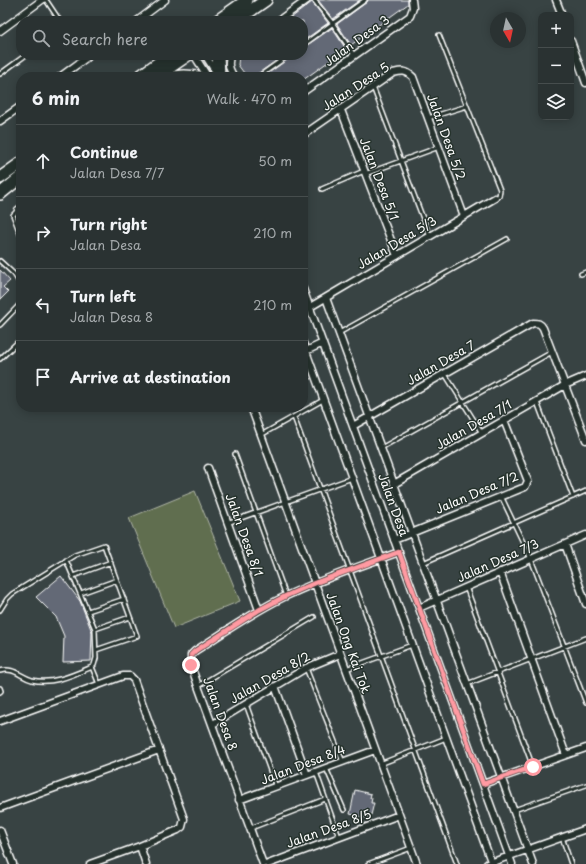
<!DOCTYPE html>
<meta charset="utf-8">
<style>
:root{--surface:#2a3232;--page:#363e3e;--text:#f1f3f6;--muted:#a5aaac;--line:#464d4d}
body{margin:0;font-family:"Playpen Sans",sans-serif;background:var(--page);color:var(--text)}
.controls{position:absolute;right:12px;top:12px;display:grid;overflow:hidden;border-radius:8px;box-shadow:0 2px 10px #0003}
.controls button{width:36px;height:36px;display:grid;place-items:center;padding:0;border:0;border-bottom:1px solid var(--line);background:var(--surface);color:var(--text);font:20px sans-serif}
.compass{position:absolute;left:490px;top:12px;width:36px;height:36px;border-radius:50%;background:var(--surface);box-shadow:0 2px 10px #0003;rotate:171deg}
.stop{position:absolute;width:12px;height:12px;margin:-9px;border:3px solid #ff9aa2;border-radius:50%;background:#fff}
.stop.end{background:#ff9aa2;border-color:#fff;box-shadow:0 1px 4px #0008}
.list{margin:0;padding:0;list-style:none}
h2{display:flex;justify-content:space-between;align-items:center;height:52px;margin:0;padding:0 16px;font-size:17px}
h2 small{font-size:13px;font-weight:400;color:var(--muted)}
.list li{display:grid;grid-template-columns:26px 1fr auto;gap:12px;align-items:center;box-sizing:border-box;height:72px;padding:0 16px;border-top:1px solid var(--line)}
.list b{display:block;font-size:15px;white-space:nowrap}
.list p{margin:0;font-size:13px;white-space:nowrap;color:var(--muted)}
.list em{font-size:13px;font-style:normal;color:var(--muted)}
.icon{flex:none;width:22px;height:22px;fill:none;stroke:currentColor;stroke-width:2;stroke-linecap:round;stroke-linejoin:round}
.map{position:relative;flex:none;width:586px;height:864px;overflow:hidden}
.search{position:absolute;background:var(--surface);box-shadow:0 2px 10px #0003;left:16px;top:16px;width:292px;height:44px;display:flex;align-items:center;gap:10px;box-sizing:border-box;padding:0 14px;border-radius:16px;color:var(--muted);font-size:15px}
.panel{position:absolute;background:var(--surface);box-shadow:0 2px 10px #0003;left:16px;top:72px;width:292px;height:340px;border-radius:16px}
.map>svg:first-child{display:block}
.green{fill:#606e4f;stroke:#b0b6a7}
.building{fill:#636976;stroke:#fff}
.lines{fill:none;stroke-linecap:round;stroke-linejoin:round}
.service-casing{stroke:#fff;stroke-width:6}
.minor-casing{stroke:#fff;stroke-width:9}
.trunk-casing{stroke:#fff;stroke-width:14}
.service{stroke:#26332d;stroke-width:3}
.minor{stroke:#26332d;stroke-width:6}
.trunk{stroke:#26332d;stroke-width:11}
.route{stroke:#ff9aa2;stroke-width:5}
.labels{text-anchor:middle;stroke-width:3;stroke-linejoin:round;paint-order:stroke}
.street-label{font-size:12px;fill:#fff;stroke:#26332d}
</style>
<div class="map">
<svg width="586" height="864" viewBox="0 0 586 864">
<rect width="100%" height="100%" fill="#384343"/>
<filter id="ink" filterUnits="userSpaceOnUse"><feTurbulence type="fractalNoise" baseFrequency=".025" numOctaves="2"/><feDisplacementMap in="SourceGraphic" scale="8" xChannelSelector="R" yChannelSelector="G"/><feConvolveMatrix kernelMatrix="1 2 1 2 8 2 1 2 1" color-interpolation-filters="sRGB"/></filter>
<g filter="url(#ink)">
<path class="green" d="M 195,491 L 240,601 L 174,628 L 129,518 Z"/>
<path class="building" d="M 318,0 L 360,0 L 333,19 Z
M 368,0 L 408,0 L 408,4 L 351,45 L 337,24 L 367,2 Z
M 312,2 L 328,23 L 303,41 L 303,21 L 287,21 Z
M 332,28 L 346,49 L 303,80 L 303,77 L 263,77 L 291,57 L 292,55 L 303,55 L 303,48 Z
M 239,55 L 284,55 L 256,75 L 255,77 L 247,77 L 238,65 Z
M 0,270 L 10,281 L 3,287 L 8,292 L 0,300 Z
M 61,576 L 80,601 L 92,632 L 91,661 L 63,662 L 64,636 L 56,617 L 36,597 Z
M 355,790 L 371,794 L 370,798 L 372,798 L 371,803 L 374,803 L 371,815 L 368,814 L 367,818 L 350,814 Z"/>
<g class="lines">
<g class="service-casing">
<path id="service" d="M 46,0 L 60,21
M 314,0 L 333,24 L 354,55
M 439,35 L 500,190 L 499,196 L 495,198
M 303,45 L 365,0
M 0,74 L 26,55
M 258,77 L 289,55
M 373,87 L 430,237
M 428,118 L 467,106
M 365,174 L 439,147
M 322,189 L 364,171
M 17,211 L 13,215 L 21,236
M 0,261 L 14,274 L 21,285
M 581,274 L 586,272
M 0,325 L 21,303
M 339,333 L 507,239
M 0,359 L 21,339
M 445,374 L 482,433
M 537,402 L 573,497
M 294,417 L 457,864
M 261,435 L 323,400
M 381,448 L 552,352
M 235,454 L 286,596
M 501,496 L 531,559 L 586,703
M 227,523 L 352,478
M 423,563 L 586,491
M 73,576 L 111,562
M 466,587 L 533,767
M 81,593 L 117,580
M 0,610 L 7,599 L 12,594 L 75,555 L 104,545 L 137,636 L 96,650
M 88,611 L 124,599
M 95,629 L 130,617
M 92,667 L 99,684
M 306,668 L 343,762
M 346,669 L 412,645
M 0,671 C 14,667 19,676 32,680 C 52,685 73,675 92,667 L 94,665 L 96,658 L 95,629 L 66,560
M 467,684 L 586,638
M 198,686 L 314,617
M 0,688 L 1,691 L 0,692
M 246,704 L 276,787
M 380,764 L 446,738
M 326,768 L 344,810
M 316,772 L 339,837
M 514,810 L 586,785
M 251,828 L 325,799
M 562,837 L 571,864
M 368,864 L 411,848"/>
</g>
<g class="minor-casing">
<path id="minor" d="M 556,0 L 562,15
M 137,21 L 165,0
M 278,21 L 307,0
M 0,31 L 42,0
M 571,41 L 586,83
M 194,55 L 208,77
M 205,55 L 217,74
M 231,55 C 227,63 229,69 234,77
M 60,77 L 90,55
M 303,92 L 410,16 L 413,8 L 412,0
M 341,110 L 397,256
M 0,121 L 21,106
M 303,135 L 393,73 C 402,71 406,70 413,77 L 464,216
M 18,210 L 21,208
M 303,289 L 512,864
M 326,298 L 533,864
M 310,307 L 495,198
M 303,343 L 492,864
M 306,351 L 323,343
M 251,407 L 417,864
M 353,426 L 533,323 C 538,323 540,323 543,328 L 586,440
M 208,468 L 259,610
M 394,484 L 565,385 L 586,376
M 394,540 L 525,487 L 528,481 L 504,420
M 565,544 L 586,604
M 500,572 L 566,755
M 419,608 L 586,535
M 275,686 L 307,775
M 0,721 L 123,676 L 130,676 L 134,680 L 184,819 L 182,827 L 178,830 L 140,846 L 90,864
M 213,724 L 306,668 L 340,654
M 483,784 L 586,748
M 239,800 L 375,750
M 0,808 L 159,750
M 0,830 L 13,864
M 140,846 L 146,864
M 263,864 L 198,686 L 191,665 L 191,655 L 195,651 C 224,632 253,612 284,597 C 321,579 361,566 399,552
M 268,864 L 399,815
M 487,864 L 586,829"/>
</g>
<g class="trunk-casing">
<path id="trunk" d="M 217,21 L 247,0
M 236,21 L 266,0
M 218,55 L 219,76
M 139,77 L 169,55
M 156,77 L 188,55
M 173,77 L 184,76 L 199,77
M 0,178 L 21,163
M 0,194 L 21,177"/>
</g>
<use href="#service" class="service"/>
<use href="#minor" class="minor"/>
<use href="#trunk" class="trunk"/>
</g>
</g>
<g class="lines" filter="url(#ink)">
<path class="route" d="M 191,665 L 191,655 L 195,651 L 259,610 L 286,596 L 315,583 L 399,552 L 483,784 L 533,767"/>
</g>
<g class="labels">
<g class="street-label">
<text transform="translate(357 41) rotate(-36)" y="4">Jalan Desa 3</text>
<text transform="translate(356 87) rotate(-33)" y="4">Jalan Desa 5</text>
<text transform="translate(446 137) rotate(70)" y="4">Jalan Desa 5/2</text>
<text transform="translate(379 179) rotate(69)" y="4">Jalan Desa 5/1</text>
<text transform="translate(397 243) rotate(-31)" y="4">Jalan Desa 5/3</text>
<text transform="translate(441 363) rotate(-30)" y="4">Jalan Desa 7</text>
<text transform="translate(474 425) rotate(-30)" y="4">Jalan Desa 7/1</text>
<text transform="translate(477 493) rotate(-23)" y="4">Jalan Desa 7/2</text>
<text transform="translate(393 505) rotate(70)" y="4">Jalan Desa</text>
<text transform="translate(244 535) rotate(70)" y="4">Jalan Desa 8/1</text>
<text transform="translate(498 561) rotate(-24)" y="4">Jalan Desa 7/3</text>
<text transform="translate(348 643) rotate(70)" y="4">Jalan Ong Kai Tok</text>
<text transform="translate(270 678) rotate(-30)" y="4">Jalan Desa 8/2</text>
<text transform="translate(220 714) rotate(70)" y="4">Jalan Desa 8</text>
<text transform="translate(303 765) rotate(-21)" y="4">Jalan Desa 8/4</text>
<text transform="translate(329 829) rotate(-20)" y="4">Jalan Desa 8/5</text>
</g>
</g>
</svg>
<div class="controls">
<button>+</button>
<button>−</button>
<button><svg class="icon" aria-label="layers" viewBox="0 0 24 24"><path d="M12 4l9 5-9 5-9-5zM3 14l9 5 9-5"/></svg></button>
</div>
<svg class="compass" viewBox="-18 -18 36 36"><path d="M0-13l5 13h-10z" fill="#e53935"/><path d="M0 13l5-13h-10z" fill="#a5aaac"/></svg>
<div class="stop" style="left:533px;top:767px"></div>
<div class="stop end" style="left:191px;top:665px"></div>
<div class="search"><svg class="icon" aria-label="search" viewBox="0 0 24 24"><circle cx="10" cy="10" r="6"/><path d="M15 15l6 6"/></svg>Search here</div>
<section class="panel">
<h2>6 min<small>Walk · 470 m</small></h2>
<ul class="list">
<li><svg class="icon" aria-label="ahead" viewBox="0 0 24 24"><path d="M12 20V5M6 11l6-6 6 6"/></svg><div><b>Continue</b><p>Jalan Desa 7/7</p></div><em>50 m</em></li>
<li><svg class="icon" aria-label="right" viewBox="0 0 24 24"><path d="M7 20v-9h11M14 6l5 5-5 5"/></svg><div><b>Turn right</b><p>Jalan Desa</p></div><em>210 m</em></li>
<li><svg class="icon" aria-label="left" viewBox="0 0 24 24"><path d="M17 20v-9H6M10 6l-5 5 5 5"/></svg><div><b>Turn left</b><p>Jalan Desa 8</p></div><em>210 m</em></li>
<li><svg class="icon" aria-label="arrive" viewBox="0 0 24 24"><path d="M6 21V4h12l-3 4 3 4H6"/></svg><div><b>Arrive at destination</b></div></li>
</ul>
</section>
</div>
